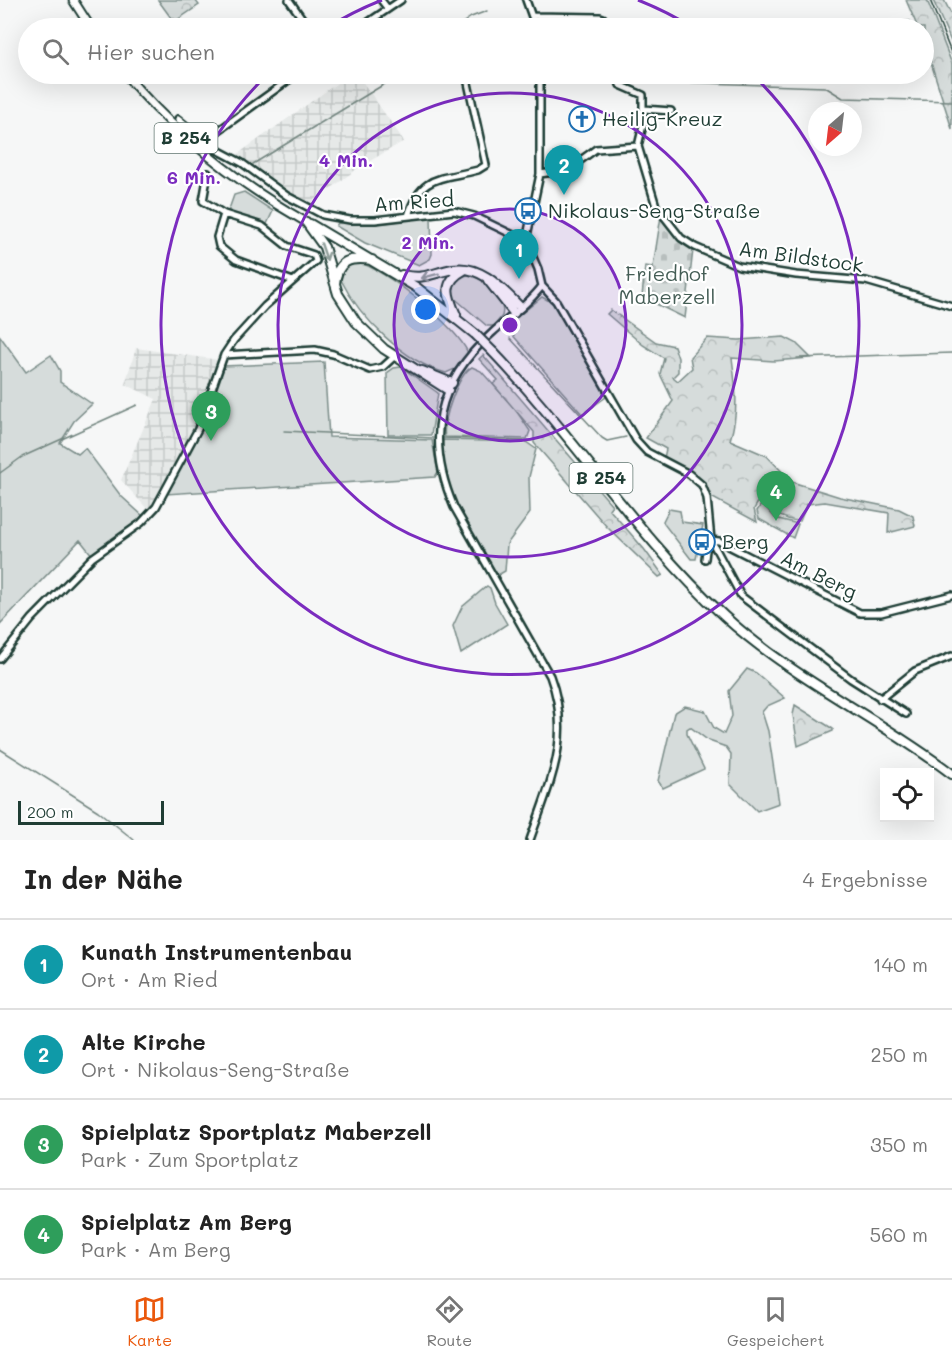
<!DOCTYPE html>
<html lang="de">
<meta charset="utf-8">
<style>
:root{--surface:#fff;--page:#f6f6f6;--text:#222;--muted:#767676;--line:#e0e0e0;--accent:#ea580c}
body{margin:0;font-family:Mali,sans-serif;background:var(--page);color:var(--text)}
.controls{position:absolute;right:18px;bottom:18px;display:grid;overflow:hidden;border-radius:0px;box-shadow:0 6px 24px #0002}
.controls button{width:54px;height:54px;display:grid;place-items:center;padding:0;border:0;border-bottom:2px solid var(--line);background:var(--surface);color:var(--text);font:30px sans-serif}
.compass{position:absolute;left:808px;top:102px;width:54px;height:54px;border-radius:50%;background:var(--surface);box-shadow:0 6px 24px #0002;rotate:208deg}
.scale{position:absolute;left:18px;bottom:15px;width:146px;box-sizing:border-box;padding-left:6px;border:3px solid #1f3d34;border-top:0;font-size:16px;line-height:21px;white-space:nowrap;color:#1f3d34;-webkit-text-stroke:4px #fff;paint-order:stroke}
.you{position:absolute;left:426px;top:310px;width:21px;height:21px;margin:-15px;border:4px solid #fff;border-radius:50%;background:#1a73e8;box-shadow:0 0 0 9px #1a73e833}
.badge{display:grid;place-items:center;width:39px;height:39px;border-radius:50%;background:var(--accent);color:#fff;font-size:20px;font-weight:700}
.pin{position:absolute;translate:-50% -50px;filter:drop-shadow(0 2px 3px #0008)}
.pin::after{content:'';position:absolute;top:32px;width:21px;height:18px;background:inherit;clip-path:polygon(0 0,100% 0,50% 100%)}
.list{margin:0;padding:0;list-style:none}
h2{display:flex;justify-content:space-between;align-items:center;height:78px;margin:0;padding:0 24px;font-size:26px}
h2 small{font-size:20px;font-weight:400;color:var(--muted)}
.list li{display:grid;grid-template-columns:39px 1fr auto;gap:18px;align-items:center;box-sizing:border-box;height:90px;padding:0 24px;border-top:2px solid var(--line)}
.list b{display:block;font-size:22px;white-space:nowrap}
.list p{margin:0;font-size:20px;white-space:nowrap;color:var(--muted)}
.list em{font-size:20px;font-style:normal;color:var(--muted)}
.icon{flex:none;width:33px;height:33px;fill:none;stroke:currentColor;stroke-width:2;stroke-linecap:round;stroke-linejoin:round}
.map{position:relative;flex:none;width:952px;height:840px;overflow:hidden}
.search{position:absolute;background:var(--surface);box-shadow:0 6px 24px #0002;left:18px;right:18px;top:18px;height:66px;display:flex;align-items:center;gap:15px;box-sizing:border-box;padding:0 21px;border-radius:33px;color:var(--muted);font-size:22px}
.sheet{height:438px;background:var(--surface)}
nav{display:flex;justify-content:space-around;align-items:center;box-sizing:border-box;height:84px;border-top:2px solid var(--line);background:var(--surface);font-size:16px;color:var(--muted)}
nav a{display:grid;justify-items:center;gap:3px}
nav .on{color:var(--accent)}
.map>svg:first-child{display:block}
.industrial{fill:url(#industrial-grid)}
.green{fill:#d6dcdb;stroke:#7a8c88;stroke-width:1.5}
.forest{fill:url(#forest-crowns);stroke:#7a8c88;stroke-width:1.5}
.cemetery{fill:url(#cemetery-stones);stroke:#7a8c88;stroke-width:1.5}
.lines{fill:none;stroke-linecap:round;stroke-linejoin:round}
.stream{stroke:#72857f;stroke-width:1.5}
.minor-casing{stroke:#1f3d34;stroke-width:10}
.major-casing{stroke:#1f3d34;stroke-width:11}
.highway-casing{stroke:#1f3d34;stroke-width:12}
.minor{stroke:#fff;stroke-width:5}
.major{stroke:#fff;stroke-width:7}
.highway{stroke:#fff;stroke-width:8}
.rail{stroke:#1f3d34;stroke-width:1.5}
.highway-bridge-casing{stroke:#1f3d34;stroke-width:12;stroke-linecap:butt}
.highway-bridge{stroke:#fff;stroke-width:8}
.oneway{stroke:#8f9e9a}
.ring{fill:none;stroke:#7b2cbf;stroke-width:3}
.labels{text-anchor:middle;stroke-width:4.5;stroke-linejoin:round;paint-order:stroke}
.shield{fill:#fff;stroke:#627771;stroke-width:1.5}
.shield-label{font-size:18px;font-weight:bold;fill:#1f3d34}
.poi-label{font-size:20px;fill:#1f3d34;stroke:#fff;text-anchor:start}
.street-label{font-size:20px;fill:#1f3d34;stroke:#fff}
.park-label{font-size:20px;fill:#445d55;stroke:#fff}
.centre{fill:#7b2cbf;stroke:#fff;stroke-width:3}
.ring-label{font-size:18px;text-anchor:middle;font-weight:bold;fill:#7b2cbf;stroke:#fff;stroke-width:4.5;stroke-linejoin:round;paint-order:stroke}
</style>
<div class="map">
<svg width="952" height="840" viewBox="0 0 952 840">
<defs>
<pattern id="industrial-grid" width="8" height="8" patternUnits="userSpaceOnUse" patternTransform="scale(1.5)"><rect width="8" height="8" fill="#e6e9e8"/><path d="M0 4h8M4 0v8" fill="none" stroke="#c5c9c8"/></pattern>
<pattern id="forest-crowns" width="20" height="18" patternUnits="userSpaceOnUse" patternTransform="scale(1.5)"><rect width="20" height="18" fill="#d6dcdb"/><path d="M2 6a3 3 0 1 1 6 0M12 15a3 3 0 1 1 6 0" fill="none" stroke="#b7bebd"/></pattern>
<pattern id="cemetery-stones" width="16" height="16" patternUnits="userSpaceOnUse" patternTransform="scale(1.5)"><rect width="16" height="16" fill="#d6dcdb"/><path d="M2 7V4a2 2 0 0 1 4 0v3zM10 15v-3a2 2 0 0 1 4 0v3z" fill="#b7bebd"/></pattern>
</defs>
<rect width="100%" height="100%" fill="#f6f7f7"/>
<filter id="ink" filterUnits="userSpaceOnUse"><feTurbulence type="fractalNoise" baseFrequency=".0167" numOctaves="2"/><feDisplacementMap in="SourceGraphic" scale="12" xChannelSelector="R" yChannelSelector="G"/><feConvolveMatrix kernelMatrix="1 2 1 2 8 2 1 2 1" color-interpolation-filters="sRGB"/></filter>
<g filter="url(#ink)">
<path class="industrial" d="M 350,74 L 357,74 L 404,141 L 358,168 L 309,205 L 235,156 Z
M 136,348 L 219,360 L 196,429 L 162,493 L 149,511 L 121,480 L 156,399 L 125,384 Z"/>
<path class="green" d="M 244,192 L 273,211 L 266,226 L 228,212 L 234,195 Z
M 431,217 L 432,254 L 430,259 L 419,265 L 365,243 L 336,226 L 338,223 L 376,224 Z
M 357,262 C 384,268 458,327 468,353 L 455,369 L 446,373 C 404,362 360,318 341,280 L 345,266 Z
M 468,275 C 484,278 507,299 502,316 L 494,326 L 487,326 L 452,296 L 452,286 L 458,277 Z
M 542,297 L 553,303 L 606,397 L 582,414 L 509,331 L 510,323 Z
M 0,336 L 26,372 L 51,355 L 60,371 L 60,382 L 92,404 L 74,421 L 60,443 L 78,454 L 85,448 L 121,496 L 144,517 L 92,555 L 80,540 L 0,624 Z
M 324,362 L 329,437 L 432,440 L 438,472 L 435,477 L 166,494 L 201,428 L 222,366 Z
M 401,367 L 438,393 L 431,435 L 388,435 L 387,373 L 394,368 Z
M 472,367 L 481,371 L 515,409 L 530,431 L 527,439 L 445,437 C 441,422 459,373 472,367 Z
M 443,440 L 526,442 L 536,449 L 529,477 L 530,513 L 507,544 L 505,571 L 498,575 L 493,571 C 475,539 431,477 443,440 Z
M 762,503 L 775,518 L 798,524 L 793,538 L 759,519 L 757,511 Z
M 669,509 L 680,511 L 682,522 L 703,525 L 696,559 L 691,559 L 664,524 L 663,521 Z
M 487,586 L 490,588 L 495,603 L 507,624 L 461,654 L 453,626 L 462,607 Z
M 747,669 L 756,673 L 785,698 L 767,706 L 762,712 L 768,731 L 779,803 L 757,811 L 730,784 L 731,754 L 726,747 L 709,741 L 690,727 L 687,729 L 687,734 L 704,769 L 663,788 L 658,781 L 674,713 L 685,706 L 705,711 L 714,728 L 724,734 L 732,716 L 729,691 Z"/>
<path class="forest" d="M 158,0 L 195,0 L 199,5 L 174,22 Z
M 906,0 L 927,0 L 952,64 L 952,129 L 924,41 L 924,28 L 918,28 Z
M 933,0 L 944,0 L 952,16 L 952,44 Z
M 611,310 L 656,342 L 674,346 L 678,358 L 678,372 L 673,377 L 678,381 L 692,368 L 690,357 L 707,338 L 739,340 L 784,337 L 796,343 L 811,358 L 774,361 L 732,358 C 736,387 739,412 730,440 L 767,456 L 792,482 L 840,497 L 899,509 L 913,516 L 915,526 L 888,533 L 889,513 L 825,502 L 807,504 L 800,521 C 780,520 773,512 761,497 L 754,509 L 757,522 L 711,497 L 702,484 L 664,458 L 666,449 L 646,438 L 673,401 L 660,374 L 664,358 L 643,345 L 607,314 Z
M 483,355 L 612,505 L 609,509 L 644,549 L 663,575 L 659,577 L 607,527 L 534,443 L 534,432 L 493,384 L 498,380 L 479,359 Z
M 795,705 L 833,729 L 833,731 L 798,746 L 793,715 Z"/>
<path class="cemetery" d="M 661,216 L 681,240 L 693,250 L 685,318 L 642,297 L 645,266 L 653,267 Z"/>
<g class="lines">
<path class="stream" d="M 455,28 L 471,17 L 487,11
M 857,28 L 879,28 L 889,22 L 910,21
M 675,82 L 825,87 L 843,98 L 952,101
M 253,164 L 401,74
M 510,338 L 602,438 L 607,441 L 626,437
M 797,358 L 952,353
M 284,431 L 433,438
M 442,438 L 532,441
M 0,473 L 22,457 L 137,405
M 0,749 L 98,811 L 134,840"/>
<g class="minor-casing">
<path id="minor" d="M 289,0 L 309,28
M 381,0 L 388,9
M 526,0 L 536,28
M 532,16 L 600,17 L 603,18 L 607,28
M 360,28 L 401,0
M 540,74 L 540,174 L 526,241 L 538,269 L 542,286 L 556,301 L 636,440 L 647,452 L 689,474 L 702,485 L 707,498 L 711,540 L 741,596 L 851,679 L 906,714
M 617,74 L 620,85 L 643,95 L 643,125 L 638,146
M 644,109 L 671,111
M 178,119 L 212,147 L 242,163 L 287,196 L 323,215 L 350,220 L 375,220 L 454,211 L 474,216 L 526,241
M 204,141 L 297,74
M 638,146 L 656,206 L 681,238 L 695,247 L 739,266 L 796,275 L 866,281 L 952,306
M 208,173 L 203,201 L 224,214 L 217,237 L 219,246 L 236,260 L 293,281
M 540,174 L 567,170 L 596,149 L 638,146
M 408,216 C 421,174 440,180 478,170 L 486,165 L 466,74
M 224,355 L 315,350 L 333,354 L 370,370 L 383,367 L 395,356
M 711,540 L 719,541 L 860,613 L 881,613 L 952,595
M 705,559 L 707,542 L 711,540
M 0,659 L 32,619 L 92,558 L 141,523 L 156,507 L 198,429 L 224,355 L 234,340 L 265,306 L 316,261 L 314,255 L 287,246 L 262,226 L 224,214
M 880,699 L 915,671 L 952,656
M 530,840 C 550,782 573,737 550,676 L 454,507 C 425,439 436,383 492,333 C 508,318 529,304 542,286"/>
</g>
<g class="major-casing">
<path id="major" d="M 73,0 L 91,28
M 125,74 C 176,135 236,182 306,222"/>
</g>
<g class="highway-casing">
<path id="highway" d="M 306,222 L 324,247 L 338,294 L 356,322 L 384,349 L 448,390
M 310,224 L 416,287 L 475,334
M 402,275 C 426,280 431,273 453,269 C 481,264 503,290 520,307
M 488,280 L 514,313
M 335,284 C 337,260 350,257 372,260
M 456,315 C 447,295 442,282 464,270
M 493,352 C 574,436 638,537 724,616 C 793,679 879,718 952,774
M 422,371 L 452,383"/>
</g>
<use href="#minor" class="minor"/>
<use href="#major" class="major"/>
<use href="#highway" class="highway"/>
<path class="rail" d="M 930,0 L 952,55"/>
<g class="highway-bridge-casing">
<path id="highway-bridge" d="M 475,334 L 493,352"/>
</g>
<use href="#highway-bridge" class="highway-bridge"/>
</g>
<defs><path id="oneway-shaft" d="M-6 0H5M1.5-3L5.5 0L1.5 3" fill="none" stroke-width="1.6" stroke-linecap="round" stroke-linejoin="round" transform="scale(1.5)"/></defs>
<g class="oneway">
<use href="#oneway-shaft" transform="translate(324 252) rotate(71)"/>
<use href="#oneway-shaft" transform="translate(430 276) rotate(165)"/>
</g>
</g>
<circle cx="510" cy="325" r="116" fill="#7b2cbf" fill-opacity=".12"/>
<g class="ring">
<circle cx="510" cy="325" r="116"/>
<circle cx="510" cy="325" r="232"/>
<path d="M328 27A349 349 0 0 1 382 0M638 0A349 349 0 0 1 692 27M752 74A349 349 0 1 1 268 74"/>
</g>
<defs>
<g id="church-ring" transform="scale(1.35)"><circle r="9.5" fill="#fff" stroke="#1f6fb2" stroke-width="1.5"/><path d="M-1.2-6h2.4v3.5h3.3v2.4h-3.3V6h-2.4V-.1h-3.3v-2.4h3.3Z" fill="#1f6fb2"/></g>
<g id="bus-ring" transform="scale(1.35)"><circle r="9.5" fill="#fff" stroke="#1f6fb2" stroke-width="1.5"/><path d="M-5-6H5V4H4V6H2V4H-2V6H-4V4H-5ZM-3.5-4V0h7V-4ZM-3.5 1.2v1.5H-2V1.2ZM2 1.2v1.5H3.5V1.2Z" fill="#1f6fb2"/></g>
</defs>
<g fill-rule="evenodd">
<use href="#church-ring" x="582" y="119"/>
<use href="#bus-ring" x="528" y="211"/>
<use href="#bus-ring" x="702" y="542"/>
</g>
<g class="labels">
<g class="shield">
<rect x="154.5" y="123" width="63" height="30" rx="4.5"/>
<rect x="569.5" y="463" width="63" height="30" rx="4.5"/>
</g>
<g class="shield-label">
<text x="186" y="144">B 254</text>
<text x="601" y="484">B 254</text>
</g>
<g class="poi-label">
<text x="602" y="126">Heilig-Kreuz</text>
<text x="548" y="218">Nikolaus-Seng-Straße</text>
<text x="722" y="549">Berg</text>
</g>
<g class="street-label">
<text transform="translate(414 202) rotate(-4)" y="7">Am Ried</text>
<text transform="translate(801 257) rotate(8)" y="7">Am Bildstock</text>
<text transform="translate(819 575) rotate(27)" y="7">Am Berg</text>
</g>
<g class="park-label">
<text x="667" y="281">Friedhof<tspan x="667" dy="23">Maberzell</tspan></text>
</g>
</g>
<circle cx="510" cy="325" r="9" class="centre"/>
<g class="ring-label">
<text x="346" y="167">4 Min.</text>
<text x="194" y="184">6 Min.</text>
<text x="428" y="249">2 Min.</text>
</g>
</svg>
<div class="controls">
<button><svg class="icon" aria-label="locate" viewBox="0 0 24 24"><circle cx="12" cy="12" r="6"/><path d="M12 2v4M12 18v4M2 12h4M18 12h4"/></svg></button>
</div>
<svg class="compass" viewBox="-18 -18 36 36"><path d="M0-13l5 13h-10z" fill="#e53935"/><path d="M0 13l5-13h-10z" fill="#767676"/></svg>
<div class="scale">200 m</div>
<div class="you"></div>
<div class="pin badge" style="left:519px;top:279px;background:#0f9aa8">1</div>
<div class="pin badge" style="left:564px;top:195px;background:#0f9aa8">2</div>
<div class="pin badge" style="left:211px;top:441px;background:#2e9e5b">3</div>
<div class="pin badge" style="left:776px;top:521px;background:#2e9e5b">4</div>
<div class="search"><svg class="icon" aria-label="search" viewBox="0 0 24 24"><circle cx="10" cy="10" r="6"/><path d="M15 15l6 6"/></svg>Hier suchen</div>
</div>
<section class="sheet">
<h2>In der Nähe<small>4 Ergebnisse</small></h2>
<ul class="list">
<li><span class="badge" style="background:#0f9aa8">1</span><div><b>Kunath Instrumentenbau</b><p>Ort · Am Ried</p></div><em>140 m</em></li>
<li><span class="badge" style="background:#0f9aa8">2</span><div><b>Alte Kirche</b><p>Ort · Nikolaus-Seng-Straße</p></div><em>250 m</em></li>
<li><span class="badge" style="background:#2e9e5b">3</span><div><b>Spielplatz Sportplatz Maberzell</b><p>Park · Zum Sportplatz</p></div><em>350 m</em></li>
<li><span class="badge" style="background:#2e9e5b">4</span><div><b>Spielplatz Am Berg</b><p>Park · Am Berg</p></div><em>560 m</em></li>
</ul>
</section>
<nav>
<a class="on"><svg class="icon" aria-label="map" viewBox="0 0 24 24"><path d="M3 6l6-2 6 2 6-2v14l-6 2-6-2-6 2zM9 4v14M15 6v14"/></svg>Karte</a>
<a><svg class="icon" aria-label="directions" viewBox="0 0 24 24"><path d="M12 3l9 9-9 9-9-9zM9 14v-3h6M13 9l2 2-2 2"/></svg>Route</a>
<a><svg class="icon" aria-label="saved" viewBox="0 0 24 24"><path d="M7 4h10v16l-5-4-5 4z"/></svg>Gespeichert</a>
</nav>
